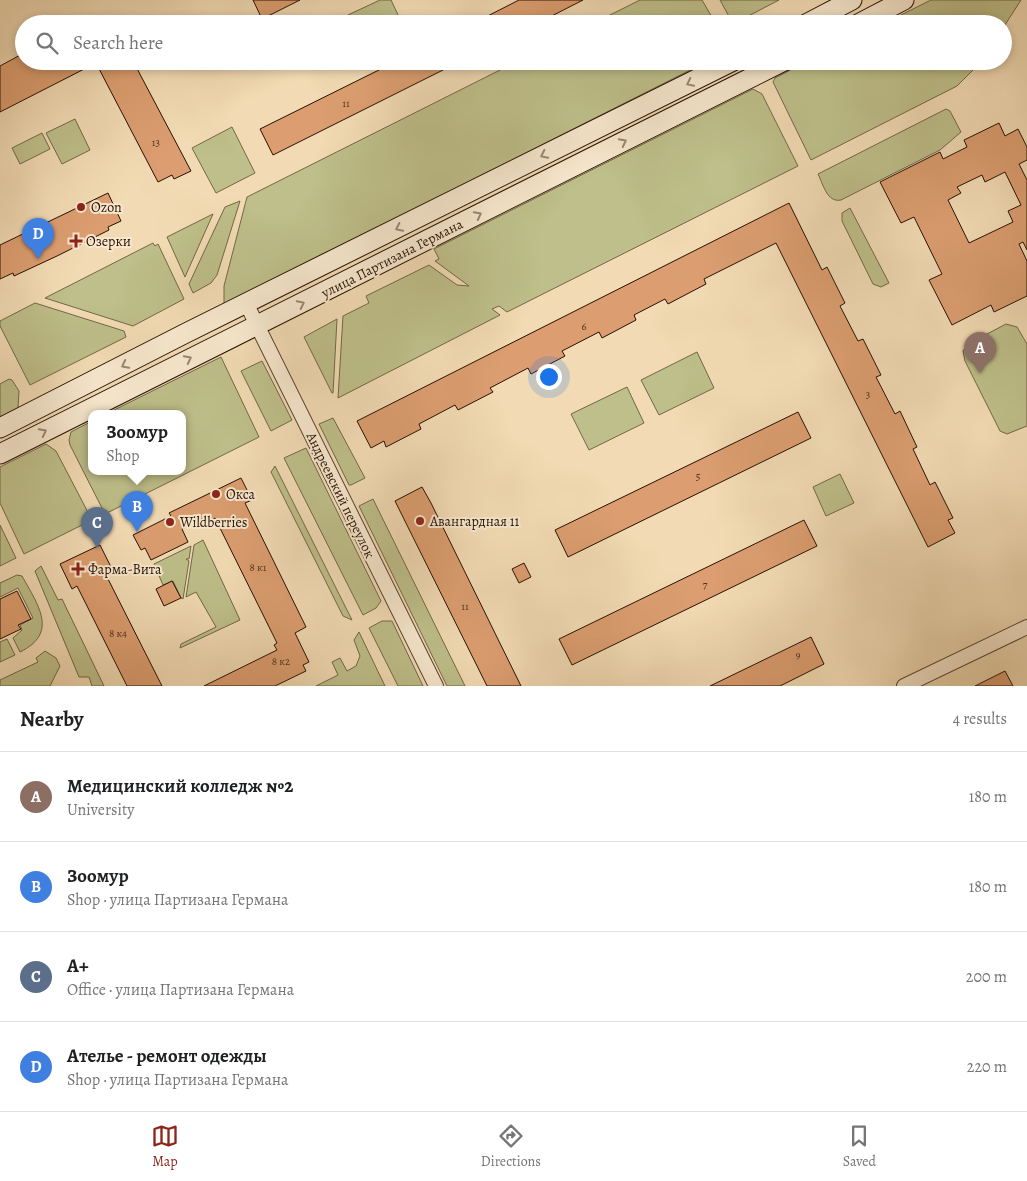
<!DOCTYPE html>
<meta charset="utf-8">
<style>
:root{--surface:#fff;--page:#f6f6f6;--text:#202124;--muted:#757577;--line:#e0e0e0;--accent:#8f2418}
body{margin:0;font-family:Alegreya,serif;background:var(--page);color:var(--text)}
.you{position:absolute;left:548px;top:376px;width:18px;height:18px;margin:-12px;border:4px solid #fff;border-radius:50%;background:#1a73e8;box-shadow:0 0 0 8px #1a73e833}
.badge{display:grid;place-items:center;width:32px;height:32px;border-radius:50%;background:var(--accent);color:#fff;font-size:16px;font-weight:700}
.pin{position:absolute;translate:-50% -41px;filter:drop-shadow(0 1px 2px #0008)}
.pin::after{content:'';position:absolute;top:26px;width:18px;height:15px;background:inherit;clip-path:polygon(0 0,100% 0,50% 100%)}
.popup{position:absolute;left:88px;top:410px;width:98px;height:65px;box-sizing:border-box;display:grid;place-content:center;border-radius:10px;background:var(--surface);filter:drop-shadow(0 1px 4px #0005);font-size:16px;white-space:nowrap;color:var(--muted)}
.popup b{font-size:19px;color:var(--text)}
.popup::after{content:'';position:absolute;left:50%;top:100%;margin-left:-10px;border:10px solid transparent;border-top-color:var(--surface)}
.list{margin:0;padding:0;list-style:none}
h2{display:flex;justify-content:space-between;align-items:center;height:65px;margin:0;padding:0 20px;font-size:21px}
h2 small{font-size:16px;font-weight:400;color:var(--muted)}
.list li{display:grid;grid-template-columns:32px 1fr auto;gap:15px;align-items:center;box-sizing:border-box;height:90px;padding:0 20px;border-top:1px solid var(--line)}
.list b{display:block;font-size:19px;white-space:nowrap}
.list p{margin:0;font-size:16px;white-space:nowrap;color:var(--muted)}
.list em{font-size:16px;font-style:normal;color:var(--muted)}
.icon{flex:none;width:28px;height:28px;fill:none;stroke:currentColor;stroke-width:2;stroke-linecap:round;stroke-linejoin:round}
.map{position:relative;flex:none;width:1027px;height:686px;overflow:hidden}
.search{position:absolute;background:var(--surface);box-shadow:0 2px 8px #0003;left:15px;right:15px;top:15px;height:55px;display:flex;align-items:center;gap:12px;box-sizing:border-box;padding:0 18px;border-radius:28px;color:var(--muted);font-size:19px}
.sheet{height:425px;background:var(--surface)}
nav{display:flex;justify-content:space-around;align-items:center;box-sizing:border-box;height:70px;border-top:1px solid var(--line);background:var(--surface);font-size:14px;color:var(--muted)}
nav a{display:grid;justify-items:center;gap:2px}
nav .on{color:var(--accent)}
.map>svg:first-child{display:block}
.green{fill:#bebf8a;stroke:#726747}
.building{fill:#dc9e70;stroke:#270f04;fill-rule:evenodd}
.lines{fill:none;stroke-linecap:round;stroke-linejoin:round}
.minor-casing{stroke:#5a4230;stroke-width:16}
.secondary-casing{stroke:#270f04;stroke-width:21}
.minor{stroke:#f7e8ce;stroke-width:14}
.secondary{stroke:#f7e8ce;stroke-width:19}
.oneway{stroke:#998673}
.poi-dot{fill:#8f2418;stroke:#f7e8ce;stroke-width:2}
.labels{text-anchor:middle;stroke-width:4;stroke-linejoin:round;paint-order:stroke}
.number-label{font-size:11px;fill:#54331f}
.poi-label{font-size:14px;fill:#270f04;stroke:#f7e8ce;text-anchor:start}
.street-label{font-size:14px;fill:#270f04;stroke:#f7e8ce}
</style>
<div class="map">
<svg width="1027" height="686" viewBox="0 0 1027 686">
<rect width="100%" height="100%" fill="#f2dbb4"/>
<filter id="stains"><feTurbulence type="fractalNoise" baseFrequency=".004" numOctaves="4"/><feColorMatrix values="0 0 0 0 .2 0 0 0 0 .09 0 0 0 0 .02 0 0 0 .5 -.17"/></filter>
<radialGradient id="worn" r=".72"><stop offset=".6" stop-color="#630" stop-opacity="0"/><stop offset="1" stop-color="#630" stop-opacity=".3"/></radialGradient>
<path class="green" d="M 380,0 L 391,0 L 399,17 L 384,24 L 352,24 L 348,15 Z
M 640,0 L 702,0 L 716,24 L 592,24 Z
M 720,0 L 779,0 L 733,24 Z
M 931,0 L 1021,0 L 1003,28 L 1003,24 L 883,24 Z
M 518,61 L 708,61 L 224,305 L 224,286 L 247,197 Z
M 808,61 L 982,61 L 957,86 L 811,160 L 773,82 L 775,78 Z
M 753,89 L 762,94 L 798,166 L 507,312 L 499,306 L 492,309 L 500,315 L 338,398 L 343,316 L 369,303 L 366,296 L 429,265 L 457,285 L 469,286 L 435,261 L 439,259 L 434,249 Z
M 946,109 L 950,111 L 961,132 L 940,150 L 841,200 C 827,203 823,184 818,174 Z
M 75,119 L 90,150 L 62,164 L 46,133 Z
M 232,127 L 255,173 L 216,193 L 192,148 Z
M 42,133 L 50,149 L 20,164 L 12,148 Z
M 240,201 L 217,275 L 211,283 L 193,293 L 189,284 L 225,207 Z
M 850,208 L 889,283 L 881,287 L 873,284 L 842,221 L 842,213 Z
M 213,214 L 185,277 L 167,237 Z
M 153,243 L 155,246 L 158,244 L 184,299 L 133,326 L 45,298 Z
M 35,303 L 124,331 L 126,337 L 30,385 L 0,326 L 0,321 Z
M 337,319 L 333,393 L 332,393 L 304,337 Z
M 1006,324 L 1017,327 L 1027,344 L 1027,426 L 1007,434 L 1000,431 L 965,361 L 963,351 L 968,344 Z
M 697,352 L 714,388 L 659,415 L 641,380 Z
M 221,357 L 259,437 L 105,514 L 70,445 L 69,440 L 71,432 L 92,421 L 92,471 L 182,471 L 182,413 L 108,413 Z
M 262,361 L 292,420 L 271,431 L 241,371 Z
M 9,379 L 12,380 L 19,391 L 18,408 L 0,417 L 0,384 Z
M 627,387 L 644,423 L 589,450 L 571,414 Z
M 333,418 L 365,478 L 351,485 L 349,485 L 319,424 Z
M 46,444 L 56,451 L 92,520 L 24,554 L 0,503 L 0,467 Z
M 306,448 L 381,601 L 376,608 L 363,615 L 284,458 Z
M 275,466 L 352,620 L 343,616 L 271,472 Z
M 840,474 L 854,503 L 826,516 L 813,487 Z
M 373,499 L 465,686 L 447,686 L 359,506 Z
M 0,525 L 16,558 L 0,566 Z
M 203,540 L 240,620 L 180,648 L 181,644 L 216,627 L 196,592 L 186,597 L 194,545 Z
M 191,546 L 189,559 L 186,559 L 189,561 L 183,599 L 181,598 L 173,581 L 163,585 L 154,564 Z
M 41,566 L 58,600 L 62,599 L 104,686 L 92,686 L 89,677 L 79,677 L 35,571 Z
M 17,575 L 22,576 C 38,605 59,633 20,652 L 13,638 L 22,630 L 20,625 L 33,618 L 18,588 L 0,597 L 0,583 Z
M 382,621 L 392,621 L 423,686 L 398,686 L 369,628 Z
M 359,632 L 385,686 L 316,686 L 338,675 L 332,662 L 340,658 L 347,671 L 356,666 L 360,656 L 354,640 Z
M 7,639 L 15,655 L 0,662 L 0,642 Z
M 45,651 L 56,658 L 60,666 L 50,686 L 0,686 L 0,680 L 38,662 L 36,658 Z"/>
<path class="building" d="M 253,0 L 300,0 L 262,19 Z
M 519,0 L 583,0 L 536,24 L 472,24 Z
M 24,53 L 24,61 L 133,61 L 191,171 L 174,179 L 172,175 L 158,182 L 96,63 L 0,112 L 0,66 Z
M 397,61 L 461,61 L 273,155 L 260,129 Z
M 999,123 L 1005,136 L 1018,129 L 1027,147 L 1027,160 L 1019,164 L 1027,180 L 1027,250 L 1023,242 L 1019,244 L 1027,261 L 1027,296 L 994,312 L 991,305 L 952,325 L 929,280 L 942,274 L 914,217 L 901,223 L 880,182 L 940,152 L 943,159 L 967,147 L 964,140 ZM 1005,172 L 1021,205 L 1008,211 L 1013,222 L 969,243 L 948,200 L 961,193 L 957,187 L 982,175 L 985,182 Z
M 108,193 L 121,221 L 108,227 L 109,230 L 57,256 L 14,276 L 13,273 L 0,279 L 0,245 Z
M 789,203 L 822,270 L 827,267 L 845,303 L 840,306 L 858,341 L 863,339 L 881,375 L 876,377 L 895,414 L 900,411 L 917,447 L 913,449 L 930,485 L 935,482 L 953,518 L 948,520 L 955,533 L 928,547 L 776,243 L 704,279 L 706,284 L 668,304 L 665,299 L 634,315 L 636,320 L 602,338 L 599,332 L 562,351 L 565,356 L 531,374 L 528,368 L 490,388 L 493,392 L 458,410 L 455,405 L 419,424 L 421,429 L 386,447 L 384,441 L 371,448 L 357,421 Z
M 798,412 L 811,438 L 568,557 L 555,530 Z
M 241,478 L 252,500 L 245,503 L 306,627 L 295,633 L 309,662 L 303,665 L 306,671 L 275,686 L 204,686 L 277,650 L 274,645 L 277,643 L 215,518 L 211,520 L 209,515 L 182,529 L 188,542 L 151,560 L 145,548 L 141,550 L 133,535 L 171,516 L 169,513 Z
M 422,487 L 431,503 L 521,686 L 487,686 L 395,501 Z
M 804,520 L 817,546 L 572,665 L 559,639 Z
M 100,545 L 112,569 L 105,573 L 162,686 L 127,686 L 77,586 L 72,589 L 60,564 Z
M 524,563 L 531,577 L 519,583 L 512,569 Z
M 172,581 L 181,598 L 164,606 L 156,589 Z
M 17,591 L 31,619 L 18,625 L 21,629 L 0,639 L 0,599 Z
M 811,637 L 824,664 L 780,686 L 710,686 Z
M 1005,671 L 1013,686 L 975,686 Z"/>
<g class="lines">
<g class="minor-casing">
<path id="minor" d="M 246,303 L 436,686
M 904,686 L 1027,627"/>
</g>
<g class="secondary-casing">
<path id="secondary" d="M 806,24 L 852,0
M 858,24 L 904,0
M 0,428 L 186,333 L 733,61
M 0,454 L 784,61"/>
</g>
<use href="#minor" class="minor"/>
<use href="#secondary" class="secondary"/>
</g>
<defs><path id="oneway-chevron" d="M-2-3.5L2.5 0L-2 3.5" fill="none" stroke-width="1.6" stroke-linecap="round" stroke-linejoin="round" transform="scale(1.25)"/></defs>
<g class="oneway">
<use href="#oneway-chevron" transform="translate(690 83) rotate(154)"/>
<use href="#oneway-chevron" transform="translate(623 142) rotate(-27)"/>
<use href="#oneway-chevron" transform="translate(544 155) rotate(154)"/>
<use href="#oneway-chevron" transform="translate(478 215) rotate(-27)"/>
<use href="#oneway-chevron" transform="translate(399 228) rotate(154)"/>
<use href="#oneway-chevron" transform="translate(301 304) rotate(-26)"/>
<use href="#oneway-chevron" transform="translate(188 359) rotate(-27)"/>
<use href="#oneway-chevron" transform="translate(125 365) rotate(153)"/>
<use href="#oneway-chevron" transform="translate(43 432) rotate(-27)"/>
</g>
<g class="poi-dot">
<circle cx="81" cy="207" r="5"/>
<path d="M73.5 233.5h5v5h5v5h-5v5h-5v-5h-5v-5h5z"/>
<circle cx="216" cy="494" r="5"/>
<circle cx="420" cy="521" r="5"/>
<circle cx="170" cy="522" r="5"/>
<path d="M75.5 561.5h5v5h5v5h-5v5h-5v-5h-5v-5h5z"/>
</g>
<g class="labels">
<g class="number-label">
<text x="346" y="107">11</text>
<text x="156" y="146">13</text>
<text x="584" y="330">6</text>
<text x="868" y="398">3</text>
<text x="698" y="480">5</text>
<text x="258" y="571">8 к1</text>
<text x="705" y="588">7</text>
<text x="465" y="610">11</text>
<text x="118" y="637">8 к4</text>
<text x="798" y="658">9</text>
<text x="281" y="665">8 к2</text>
</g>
<g class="poi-label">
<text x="91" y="212">Ozon</text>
<text x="86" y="246">Озерки</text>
<text x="226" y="499">Окса</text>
<text x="430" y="526">Авангардная 11</text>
<text x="180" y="527">Wildberries</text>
<text x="88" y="574">Фарма-Вита</text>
</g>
<g class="street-label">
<text transform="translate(392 258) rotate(-27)" y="5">улица Партизана Германа</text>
<text transform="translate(341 495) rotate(64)" y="5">Андреевский переулок</text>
</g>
</g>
<rect width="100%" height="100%" filter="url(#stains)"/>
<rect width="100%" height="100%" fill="url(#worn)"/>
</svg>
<div class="you"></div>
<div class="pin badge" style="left:980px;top:373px;background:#8d6e63">A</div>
<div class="pin badge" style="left:137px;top:532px;background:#3f7fe0">B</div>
<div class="popup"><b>Зоомур</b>Shop</div>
<div class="pin badge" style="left:97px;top:548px;background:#5c6f8a">C</div>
<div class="pin badge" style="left:38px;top:259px;background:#3f7fe0">D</div>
<div class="search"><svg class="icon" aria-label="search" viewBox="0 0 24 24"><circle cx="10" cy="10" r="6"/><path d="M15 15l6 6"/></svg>Search here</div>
</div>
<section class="sheet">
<h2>Nearby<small>4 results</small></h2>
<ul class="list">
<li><span class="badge" style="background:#8d6e63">A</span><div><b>Медицинский колледж №2</b><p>University</p></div><em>180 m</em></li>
<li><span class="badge" style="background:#3f7fe0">B</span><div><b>Зоомур</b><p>Shop · улица Партизана Германа</p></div><em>180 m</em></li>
<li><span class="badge" style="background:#5c6f8a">C</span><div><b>А+</b><p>Office · улица Партизана Германа</p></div><em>200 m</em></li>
<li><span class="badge" style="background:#3f7fe0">D</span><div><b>Ателье - ремонт одежды</b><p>Shop · улица Партизана Германа</p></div><em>220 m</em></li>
</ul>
</section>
<nav>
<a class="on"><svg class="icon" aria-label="map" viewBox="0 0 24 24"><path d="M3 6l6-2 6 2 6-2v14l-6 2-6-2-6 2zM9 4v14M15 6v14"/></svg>Map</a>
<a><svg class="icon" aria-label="directions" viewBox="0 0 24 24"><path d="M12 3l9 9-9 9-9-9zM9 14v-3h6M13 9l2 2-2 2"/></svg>Directions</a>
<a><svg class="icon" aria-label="saved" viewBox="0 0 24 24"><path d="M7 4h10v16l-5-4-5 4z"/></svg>Saved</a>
</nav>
